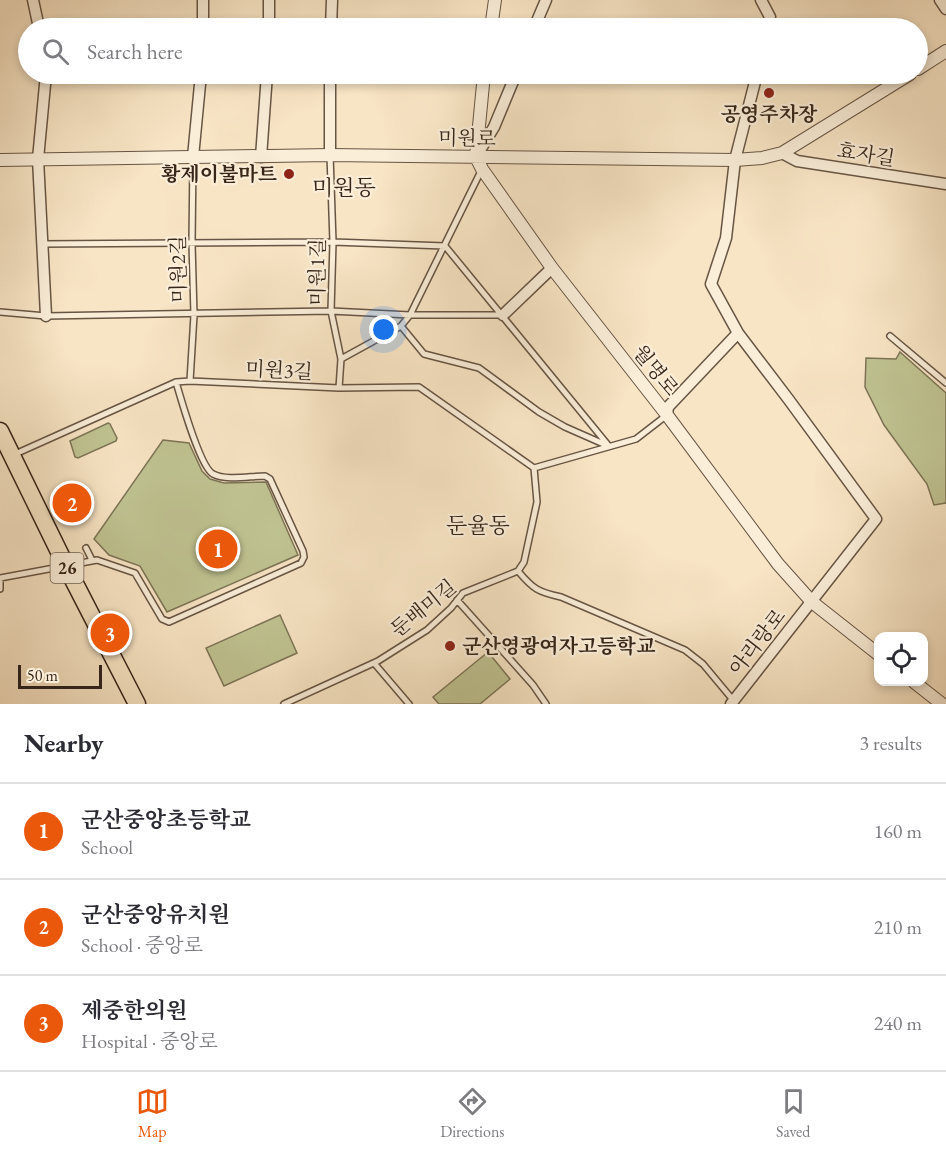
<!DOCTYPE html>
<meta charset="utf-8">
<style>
:root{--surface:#fff;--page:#f2f2f3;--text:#2b2b33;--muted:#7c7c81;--line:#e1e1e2;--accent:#ea580c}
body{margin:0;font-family:"EB Garamond","Noto Serif KR",serif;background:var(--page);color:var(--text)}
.controls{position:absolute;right:18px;bottom:18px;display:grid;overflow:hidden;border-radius:12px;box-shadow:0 3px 9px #0003}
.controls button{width:54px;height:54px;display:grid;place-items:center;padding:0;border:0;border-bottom:2px solid var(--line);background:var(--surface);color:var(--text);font:30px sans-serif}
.scale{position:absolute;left:18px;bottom:15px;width:84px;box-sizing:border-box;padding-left:6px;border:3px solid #372519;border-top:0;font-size:16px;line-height:21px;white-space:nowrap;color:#372519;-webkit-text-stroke:4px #faeed9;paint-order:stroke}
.you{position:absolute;left:384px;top:330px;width:21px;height:21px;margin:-15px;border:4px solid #fff;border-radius:50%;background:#1a73e8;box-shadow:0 0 0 9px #1a73e833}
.badge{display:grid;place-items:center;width:39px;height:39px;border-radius:50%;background:var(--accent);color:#fff;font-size:20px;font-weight:700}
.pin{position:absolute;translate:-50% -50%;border:3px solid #fff;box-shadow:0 2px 6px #0006}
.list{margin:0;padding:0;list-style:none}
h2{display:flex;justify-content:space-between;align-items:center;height:78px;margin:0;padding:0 24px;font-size:26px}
h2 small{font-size:20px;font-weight:400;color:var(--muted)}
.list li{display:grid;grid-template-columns:39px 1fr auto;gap:18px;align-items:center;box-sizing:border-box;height:96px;padding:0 24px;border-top:2px solid var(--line)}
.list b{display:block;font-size:22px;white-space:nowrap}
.list p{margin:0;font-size:20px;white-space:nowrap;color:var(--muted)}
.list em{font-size:20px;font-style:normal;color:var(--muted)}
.icon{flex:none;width:33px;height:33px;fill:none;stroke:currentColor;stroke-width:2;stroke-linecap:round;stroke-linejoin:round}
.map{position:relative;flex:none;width:946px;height:704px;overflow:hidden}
.search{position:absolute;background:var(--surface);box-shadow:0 3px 9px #0003;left:18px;right:18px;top:18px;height:66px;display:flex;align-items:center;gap:15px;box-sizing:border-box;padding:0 21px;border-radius:33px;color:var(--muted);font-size:22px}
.sheet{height:366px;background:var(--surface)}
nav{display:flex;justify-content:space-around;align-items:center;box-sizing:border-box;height:84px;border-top:2px solid var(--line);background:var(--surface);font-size:16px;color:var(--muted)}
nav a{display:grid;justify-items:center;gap:3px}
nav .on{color:var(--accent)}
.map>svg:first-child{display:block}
.green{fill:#c0c392;stroke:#7c7456;stroke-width:1.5}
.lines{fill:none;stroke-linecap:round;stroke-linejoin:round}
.service-casing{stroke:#675544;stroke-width:8}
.minor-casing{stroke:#675544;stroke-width:13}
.tertiary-casing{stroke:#675544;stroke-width:14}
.primary-casing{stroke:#372519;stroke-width:19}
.service{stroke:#faeed9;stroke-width:5}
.minor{stroke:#faeed9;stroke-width:10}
.tertiary{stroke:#faeed9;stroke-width:12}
.primary{stroke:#f8e5c5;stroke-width:16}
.poi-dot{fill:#8f2418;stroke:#faeed9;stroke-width:2}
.labels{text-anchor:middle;stroke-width:4.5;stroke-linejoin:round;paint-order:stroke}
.shield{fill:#faeed9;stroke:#726153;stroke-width:1.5}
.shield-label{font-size:18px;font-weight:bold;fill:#372519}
.poi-label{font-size:20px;font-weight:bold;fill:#372519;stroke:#faeed9}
.street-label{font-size:20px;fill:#372519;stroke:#faeed9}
.quarter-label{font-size:22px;fill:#372519;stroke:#faeed9}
</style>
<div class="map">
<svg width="946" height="704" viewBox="0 0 946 704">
<rect width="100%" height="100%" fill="#f8e5c5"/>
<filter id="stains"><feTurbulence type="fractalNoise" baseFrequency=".00333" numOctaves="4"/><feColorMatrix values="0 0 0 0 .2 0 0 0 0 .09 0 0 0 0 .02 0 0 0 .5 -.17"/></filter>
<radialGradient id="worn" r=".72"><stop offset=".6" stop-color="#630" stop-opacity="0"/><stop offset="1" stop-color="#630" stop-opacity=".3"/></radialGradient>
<path class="green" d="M 900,352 L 946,393 L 946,503 L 934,505 L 927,484 L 884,425 L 865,387 L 866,358 L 896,359 Z
M 108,423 L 110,424 L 117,438 L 116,441 L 78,458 L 75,457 L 70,441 Z
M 163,440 L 189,443 L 202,471 L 210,479 L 224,483 L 266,482 L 298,555 L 167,612 L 140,566 L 109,555 L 94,539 Z
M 280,615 L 297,653 L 224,686 L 206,648 Z
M 488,652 L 510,679 L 480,704 L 439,704 L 433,697 Z"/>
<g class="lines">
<g class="service-casing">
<path id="service" d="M 330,155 L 333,242 L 331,311 L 341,359 L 339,388
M 41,244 L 333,242 L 445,246 L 608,445
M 0,312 L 46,316 L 331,311 L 410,315 L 503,315
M 401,326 L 424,354 L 479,368 L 539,412 L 565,427 L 606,445
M 890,336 L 946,383
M 341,359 L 401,326 L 410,315 L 481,171
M 190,381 L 194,315 L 192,243 L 193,158
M 13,455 L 176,382 L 190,381 L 339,388 L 419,387 L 534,468
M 534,468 L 636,439 L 667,415
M 86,548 L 92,560
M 518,571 C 533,589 538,592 561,597 L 685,650 L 703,664 L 733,700
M 0,578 L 97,560 L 135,573 L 162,619 L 169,622 L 301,563 L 304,557 L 303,551 L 270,479 L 265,476 C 250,476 226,481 213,474 C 200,467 181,399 176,382
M 0,589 L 0,578
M 457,600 L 533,685 L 546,704
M 374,663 L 409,704
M 284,704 L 378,661 L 427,630 L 451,608 L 463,593 L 518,571 L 524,562 L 537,502 L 534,468"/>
</g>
<g class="minor-casing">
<path id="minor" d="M 33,0 L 39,28
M 761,0 L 770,17 L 768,28
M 940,0 L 946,9
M 203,28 L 203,0
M 269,28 L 269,0
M 331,28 L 332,0
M 534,28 L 546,0
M 782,153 L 797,161 L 946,184
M 330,155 L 330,74
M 193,157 L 201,74
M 261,157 L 267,74
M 476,157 L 494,127 L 516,74
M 503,315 L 552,268
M 46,316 L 38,159 L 46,74
M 667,415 L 668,407 L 738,333
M 731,704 L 876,519 L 789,400 L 738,333 L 711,284 L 726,238 L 735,160 L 757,74"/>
</g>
<g class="tertiary-casing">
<path id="tertiary" d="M 491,28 L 495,0
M 918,69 L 946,51
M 484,74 L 476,157 L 482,169 L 552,268 L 667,415 L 778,564 L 812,602 L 878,654
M 0,160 L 330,155 L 735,160 L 762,158 L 782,153 L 910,74
M 914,682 L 942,704"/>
</g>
<g class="primary-casing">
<path id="primary" d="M 0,431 L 66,566 L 137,704"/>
</g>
<use href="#service" class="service"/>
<use href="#minor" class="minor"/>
<use href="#tertiary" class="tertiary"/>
<use href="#primary" class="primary"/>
</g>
<g class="poi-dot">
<circle cx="769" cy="93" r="6"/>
<circle cx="289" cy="174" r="6"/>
<circle cx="450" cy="646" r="6"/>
</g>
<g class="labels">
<rect class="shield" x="50.5" y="553" width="33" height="30" rx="4.5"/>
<g class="shield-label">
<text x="67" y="574">26</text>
</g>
<g class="poi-label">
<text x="769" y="121">공영주차장</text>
<text x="277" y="181" text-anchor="end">황제이불마트</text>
<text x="462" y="653" text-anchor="start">군산영광여자고등학교</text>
</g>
<g class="street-label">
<text transform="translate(467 138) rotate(1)" y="7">미원로</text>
<text transform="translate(866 154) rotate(9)" y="7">효자길</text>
<text transform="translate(178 269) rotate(-91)" y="7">미원2길</text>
<text transform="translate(317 272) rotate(-89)" y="7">미원1길</text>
<text transform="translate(279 370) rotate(3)" y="7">미원3길</text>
<text transform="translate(656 370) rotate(51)" y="7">월명로</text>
<text transform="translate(423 608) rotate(-39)" y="7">둔배미길</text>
<text transform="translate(757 642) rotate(-52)" y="7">아리랑로</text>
</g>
<g class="quarter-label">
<text x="344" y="195">미원동</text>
<text x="478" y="533">둔율동</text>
</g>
</g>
<rect width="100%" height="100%" filter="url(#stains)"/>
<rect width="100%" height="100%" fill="url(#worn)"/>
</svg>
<div class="controls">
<button><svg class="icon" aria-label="locate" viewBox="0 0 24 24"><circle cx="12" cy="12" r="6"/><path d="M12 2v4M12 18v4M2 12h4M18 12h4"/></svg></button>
</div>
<div class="scale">50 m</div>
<div class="you"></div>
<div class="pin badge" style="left:218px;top:549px">1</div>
<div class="pin badge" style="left:72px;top:503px">2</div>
<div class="pin badge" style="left:110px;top:633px">3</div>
<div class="search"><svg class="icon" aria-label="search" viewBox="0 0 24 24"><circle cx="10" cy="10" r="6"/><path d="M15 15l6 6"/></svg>Search here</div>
</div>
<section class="sheet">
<h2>Nearby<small>3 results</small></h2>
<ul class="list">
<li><span class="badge">1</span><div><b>군산중앙초등학교</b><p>School</p></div><em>160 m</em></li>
<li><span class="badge">2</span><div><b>군산중앙유치원</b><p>School · 중앙로</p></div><em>210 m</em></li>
<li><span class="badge">3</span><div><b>제중한의원</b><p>Hospital · 중앙로</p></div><em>240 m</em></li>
</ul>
</section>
<nav>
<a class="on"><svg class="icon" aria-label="map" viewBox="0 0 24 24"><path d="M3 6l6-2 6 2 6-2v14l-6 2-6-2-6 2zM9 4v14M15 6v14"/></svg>Map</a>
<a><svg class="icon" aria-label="directions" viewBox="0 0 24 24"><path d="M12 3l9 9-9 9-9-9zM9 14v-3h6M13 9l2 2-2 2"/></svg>Directions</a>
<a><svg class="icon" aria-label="saved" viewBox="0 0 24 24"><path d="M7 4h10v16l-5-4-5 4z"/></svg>Saved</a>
</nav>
